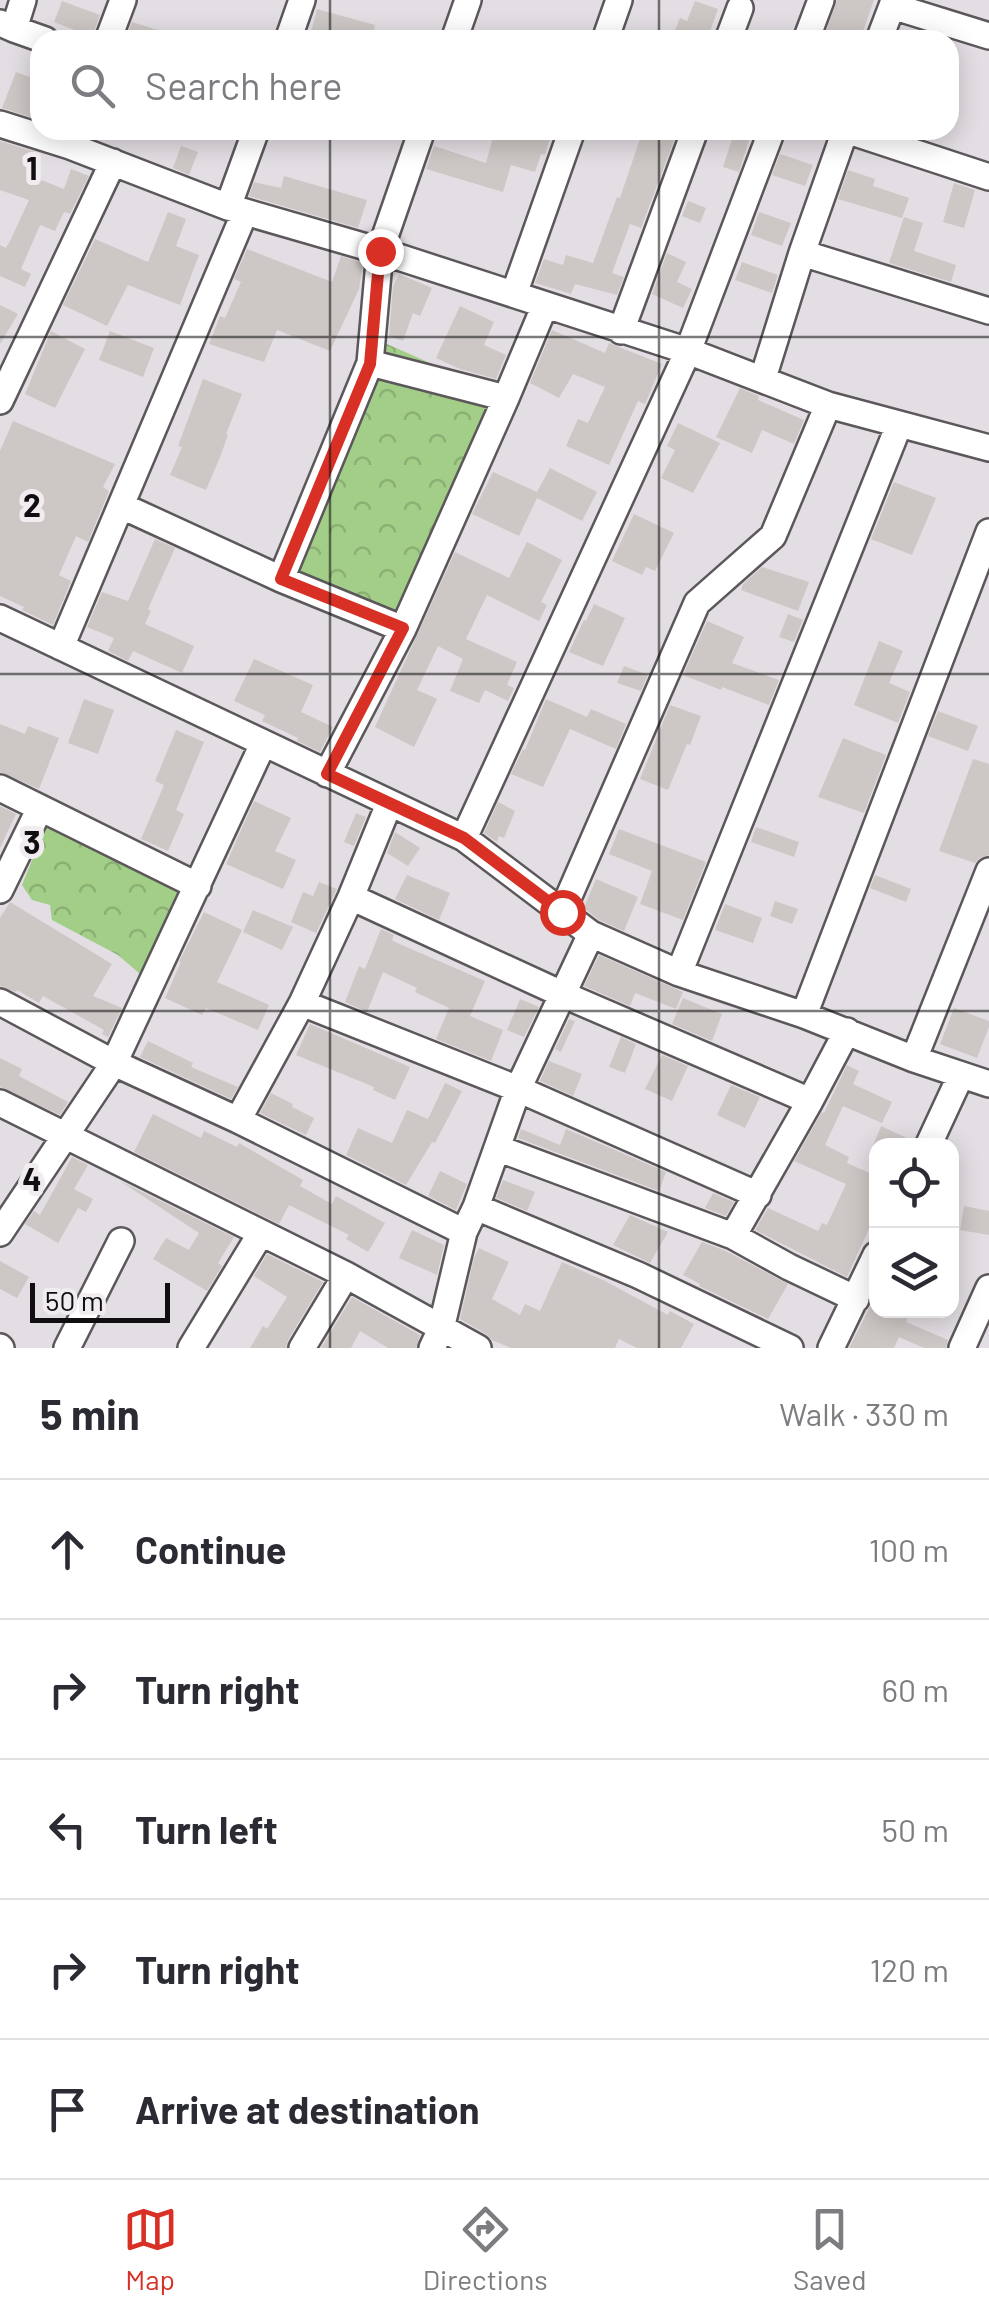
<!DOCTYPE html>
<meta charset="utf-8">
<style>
:root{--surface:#fff;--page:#f7f7f7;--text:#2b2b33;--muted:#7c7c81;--line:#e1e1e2;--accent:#d93025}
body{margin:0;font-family:Barlow,sans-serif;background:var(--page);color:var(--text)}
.controls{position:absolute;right:30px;bottom:30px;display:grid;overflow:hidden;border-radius:20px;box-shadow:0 5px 25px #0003}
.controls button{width:90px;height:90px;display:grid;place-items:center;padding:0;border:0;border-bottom:2px solid var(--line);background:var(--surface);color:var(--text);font:50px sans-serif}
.scale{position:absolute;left:30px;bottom:25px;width:140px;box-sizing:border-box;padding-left:10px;border:5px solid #100e10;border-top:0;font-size:28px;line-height:35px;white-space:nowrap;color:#100e10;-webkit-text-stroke:8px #f0ecf0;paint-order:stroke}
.stop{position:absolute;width:30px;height:30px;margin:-22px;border:8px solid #d93025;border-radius:50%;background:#fff}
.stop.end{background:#d93025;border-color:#fff;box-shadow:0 2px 10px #0008}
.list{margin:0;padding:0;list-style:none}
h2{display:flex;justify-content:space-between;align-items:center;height:130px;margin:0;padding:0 40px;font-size:42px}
h2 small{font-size:32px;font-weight:400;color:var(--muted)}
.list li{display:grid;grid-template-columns:65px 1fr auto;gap:30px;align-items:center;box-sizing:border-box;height:140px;padding:0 40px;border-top:2px solid var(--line)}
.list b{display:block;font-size:38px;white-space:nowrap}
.list em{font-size:32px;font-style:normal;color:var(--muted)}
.icon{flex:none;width:55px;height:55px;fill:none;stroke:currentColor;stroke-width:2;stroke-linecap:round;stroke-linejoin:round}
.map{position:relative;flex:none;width:989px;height:1348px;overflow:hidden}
.search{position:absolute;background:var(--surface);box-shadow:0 5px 25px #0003;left:30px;right:30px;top:30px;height:110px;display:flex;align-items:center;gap:25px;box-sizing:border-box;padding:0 35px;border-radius:30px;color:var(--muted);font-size:38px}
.sheet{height:830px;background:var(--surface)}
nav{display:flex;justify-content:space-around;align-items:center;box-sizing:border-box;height:140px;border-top:2px solid var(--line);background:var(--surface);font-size:28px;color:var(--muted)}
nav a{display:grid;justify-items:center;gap:5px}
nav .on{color:var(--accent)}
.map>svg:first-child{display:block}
.park{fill:url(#park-crowns)}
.building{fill:#cdc8c5}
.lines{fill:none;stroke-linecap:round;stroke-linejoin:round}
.minor-casing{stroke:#5b575b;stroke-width:30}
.minor{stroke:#fff;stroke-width:25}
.route{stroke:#d93025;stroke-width:12}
.grid{fill:none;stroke:#100e10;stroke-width:2.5;stroke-opacity:0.55}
.grid-label{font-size:32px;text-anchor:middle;font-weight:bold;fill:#100e10;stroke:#f0ecf0;stroke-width:10;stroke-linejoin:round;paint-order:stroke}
</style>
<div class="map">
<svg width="989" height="1348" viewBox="0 0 989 1348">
<defs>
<pattern id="park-crowns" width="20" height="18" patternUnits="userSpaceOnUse" patternTransform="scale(2.5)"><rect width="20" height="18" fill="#a2ce87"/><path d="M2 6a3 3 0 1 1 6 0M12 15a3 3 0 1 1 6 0" fill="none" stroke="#8ab074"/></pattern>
</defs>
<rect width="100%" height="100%" fill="#e3dee3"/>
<path class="park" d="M 380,341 L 496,392 L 400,620 L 289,568 Z
M 48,821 L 185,894 L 147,980 L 118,955 L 52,920 L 50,905 L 32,900 L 22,885 Z"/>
<path class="building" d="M 837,0 L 874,0 L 860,40 L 823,40 Z
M 62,1 L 100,15 L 92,37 L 54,22 Z
M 695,1 L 718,9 L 707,40 L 691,40 L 674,32 L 680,18 L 687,21 Z
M 317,9 L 375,25 L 371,40 L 309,40 Z
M 132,22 L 180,37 L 179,40 L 125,40 Z
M 16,72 L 40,81 L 40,120 L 2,108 Z
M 495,130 L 552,130 L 545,155 L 541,154 L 535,172 L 511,165 L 503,192 L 426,169 L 434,146 L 486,163 Z
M 643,130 L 678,130 L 641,228 L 630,224 L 612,273 L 624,277 L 617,295 L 575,284 L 571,294 L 535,283 L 544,259 L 563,265 L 566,255 L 593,263 L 617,197 L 620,198 Z
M 735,130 L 752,130 L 739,172 L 723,167 Z
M 0,141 L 39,153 L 31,176 L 64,189 L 71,169 L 89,176 L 70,214 L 64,212 L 55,231 L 40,225 L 21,269 L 31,274 L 25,287 L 0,276 L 0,245 L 6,248 L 11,239 L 29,200 L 0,190 Z
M 181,146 L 198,152 L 189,175 L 173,168 Z
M 780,154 L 813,165 L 805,186 L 772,175 Z
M 848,170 L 875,179 L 873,186 L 909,198 L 902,218 L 838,199 Z
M 284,176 L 367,200 L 358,228 L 249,196 L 254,182 L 281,188 Z
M 954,183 L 975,190 L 964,228 L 943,222 Z
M 688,201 L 706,208 L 700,223 L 682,216 Z
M 168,212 L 186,219 L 176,246 L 199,255 L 180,305 L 128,285 L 107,326 L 63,305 L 95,239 L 148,262 Z
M 759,212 L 791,223 L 782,246 L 751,235 Z
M 904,217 L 923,223 L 914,251 L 956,265 L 951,282 L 889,263 Z
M 247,249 L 332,282 L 341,256 L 363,263 L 359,289 L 330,351 L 277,330 L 264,362 L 209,344 L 220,316 L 225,318 L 241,282 L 234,279 Z
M 667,253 L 686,262 L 677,282 L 692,289 L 683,308 L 652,294 Z
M 742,262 L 778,275 L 772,293 L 735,280 Z
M 399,274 L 432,288 L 420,316 L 413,313 L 403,341 L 389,336 L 393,287 Z
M 0,305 L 18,314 L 0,344 Z
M 460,306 L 494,322 L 484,345 L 506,355 L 496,379 L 460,369 L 436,358 Z
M 552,330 L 605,353 L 609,343 L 662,364 L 645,404 L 638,401 L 609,465 L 566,446 L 578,419 L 588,423 L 605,387 L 573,374 L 559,398 L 530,383 Z
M 51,331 L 85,349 L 55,408 L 25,394 Z
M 110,331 L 154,348 L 143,377 L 99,360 Z
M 203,379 L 242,394 L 226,434 L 228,435 L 220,457 L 206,490 L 170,475 L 182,447 L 178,446 Z
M 740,388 L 759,396 L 758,400 L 804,420 L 794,444 L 762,430 L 752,453 L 716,437 Z
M 13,421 L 115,464 L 103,487 L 109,491 L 88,542 L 76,536 L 59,575 L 71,581 L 53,625 L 22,610 L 24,607 L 0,596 L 0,451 Z
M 678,423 L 720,443 L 693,493 L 661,478 L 675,450 L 667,446 Z
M 550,468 L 597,492 L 582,521 L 537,498 L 519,536 L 472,514 L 493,472 L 537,492 Z
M 894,482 L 936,498 L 912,555 L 871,539 Z
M 634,514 L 674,533 L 655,571 L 646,567 L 642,575 L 612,561 Z
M 155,539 L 175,548 L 148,609 L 151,611 L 145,624 L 194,646 L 182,673 L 133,651 L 128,661 L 108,651 L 114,638 L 87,627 L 102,592 L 128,601 Z
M 527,542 L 562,560 L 541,602 L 547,605 L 539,621 L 487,595 L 466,639 L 517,662 L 507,685 L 514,688 L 508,701 L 485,690 L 479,703 L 450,691 L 463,659 L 438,646 L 417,690 L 437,699 L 414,747 L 375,727 L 455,552 L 509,578 Z
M 762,567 L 809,582 L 798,611 L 741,590 L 743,584 Z
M 594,604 L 625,618 L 603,666 L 569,652 L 584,620 L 586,621 Z
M 788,614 L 803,620 L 794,642 L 779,637 Z
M 707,621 L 744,637 L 732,663 L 779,680 L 769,705 L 722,687 L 721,690 L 683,675 Z
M 879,641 L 903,651 L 889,683 L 910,692 L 898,723 L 854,705 Z
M 254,659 L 313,685 L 301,712 L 333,727 L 320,752 L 297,741 L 298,738 L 262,721 L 265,715 L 234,701 Z
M 624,666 L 648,675 L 641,691 L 617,683 Z
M 84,699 L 114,710 L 98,754 L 68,743 Z
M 546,699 L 587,717 L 591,709 L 626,724 L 616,749 L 570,729 L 543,787 L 511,774 L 523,749 L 525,750 Z
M 670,705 L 701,716 L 690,745 L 687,744 L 668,790 L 640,779 Z
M 938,711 L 978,726 L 968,751 L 928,736 Z
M 0,724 L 25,734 L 28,726 L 59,738 L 39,789 L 0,772 Z
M 176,730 L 204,742 L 176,810 L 184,814 L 168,851 L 141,839 L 164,785 L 155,781 Z
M 843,738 L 886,755 L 864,813 L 818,797 Z
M 973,759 L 989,764 L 989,855 L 980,858 L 975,863 L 939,851 Z
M 254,801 L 291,818 L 275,851 L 296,860 L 283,889 L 226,864 Z
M 498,802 L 515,811 L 504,838 L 499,836 L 497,842 L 484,833 Z
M 0,806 L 16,814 L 0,848 Z
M 356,813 L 366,817 L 354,846 L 344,842 Z
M 756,827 L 799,842 L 794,857 L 751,842 Z
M 619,829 L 706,862 L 683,920 L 640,904 L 652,871 L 609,854 Z
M 395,832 L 420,848 L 408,866 L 387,853 Z
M 407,875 L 450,893 L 439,920 L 393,898 L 395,899 Z
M 875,875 L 911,889 L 906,902 L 870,888 Z
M 596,879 L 638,897 L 624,931 L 599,920 L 584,908 Z
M 319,882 L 337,889 L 316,933 L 291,922 L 303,892 L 313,896 Z
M 775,901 L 798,909 L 792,924 L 770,916 Z
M 10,902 L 112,964 L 93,996 L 122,1008 L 108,1037 L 102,1034 L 104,1030 L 43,996 L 39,1003 L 17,990 L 16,992 L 0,986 L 0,918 Z
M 725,904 L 762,918 L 753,943 L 715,930 Z
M 253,910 L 293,927 L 282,950 L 243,932 Z
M 204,912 L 242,930 L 217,982 L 269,1005 L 258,1030 L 206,1008 L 202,1015 L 165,998 L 181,962 L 179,962 Z
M 381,929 L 394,935 L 392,940 L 395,942 L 485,981 L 470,1016 L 503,1030 L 491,1061 L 436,1039 L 449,1008 L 415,992 L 417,988 L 383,972 L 367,1012 L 345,1002 L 359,966 L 365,969 Z
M 599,955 L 683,992 L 676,1009 L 635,993 L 630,1006 L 584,986 Z
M 683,998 L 722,1014 L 712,1041 L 672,1024 Z
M 520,999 L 539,1007 L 524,1037 L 507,1030 Z
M 954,1008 L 989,1021 L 989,1027 L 977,1058 L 940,1044 Z
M 569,1019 L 575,1021 L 561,1052 L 555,1049 Z
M 310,1024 L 410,1067 L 395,1100 L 373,1090 L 374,1087 L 296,1055 Z
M 621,1037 L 636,1044 L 625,1073 L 609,1067 Z
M 148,1041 L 193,1063 L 191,1067 L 238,1087 L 231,1099 L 140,1057 Z
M 662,1055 L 688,1066 L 672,1101 L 645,1089 Z
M 0,1058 L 22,1069 L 19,1076 L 68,1102 L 60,1115 L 0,1087 Z
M 549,1061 L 582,1074 L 573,1096 L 540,1081 Z
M 847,1065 L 859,1071 L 853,1084 L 892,1102 L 882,1123 L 843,1106 L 825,1145 L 849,1157 L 847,1163 L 876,1176 L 876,1224 L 872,1222 L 847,1277 L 755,1230 L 768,1208 L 818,1231 L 822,1223 L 827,1225 L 846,1184 L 794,1161 L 822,1112 L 824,1113 Z
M 445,1083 L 462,1091 L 435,1143 L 432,1142 L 406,1185 L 346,1155 L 358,1128 L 392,1143 L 407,1110 L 428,1119 Z
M 731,1085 L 760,1097 L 745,1128 L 717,1115 Z
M 271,1093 L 293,1104 L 292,1107 L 314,1118 L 306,1135 L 260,1113 Z
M 153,1114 L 201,1138 L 204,1131 L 237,1147 L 239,1143 L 303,1180 L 300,1186 L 332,1204 L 336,1196 L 385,1223 L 368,1252 L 346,1239 L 349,1235 L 289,1205 L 279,1224 L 134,1152 Z
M 881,1126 L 913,1141 L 912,1146 L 873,1146 Z
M 521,1129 L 560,1145 L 566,1129 L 666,1172 L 659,1191 L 518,1138 Z
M 72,1157 L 88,1165 L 74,1189 L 93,1199 L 86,1212 L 78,1208 L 58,1243 L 25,1224 L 34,1211 L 40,1215 Z
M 440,1171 L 467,1184 L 456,1210 L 428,1196 Z
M 503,1180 L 535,1192 L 527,1211 L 496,1198 Z
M 120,1181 L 234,1237 L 218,1263 L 222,1266 L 207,1291 L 153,1259 L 166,1238 L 189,1250 L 199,1233 Z
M 713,1193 L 734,1202 L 726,1216 L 705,1208 Z
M 964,1206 L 989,1211 L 989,1235 L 960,1230 Z
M 630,1215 L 668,1232 L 650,1263 L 613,1245 Z
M 412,1230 L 444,1245 L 437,1275 L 399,1258 Z
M 702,1242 L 726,1251 L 788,1284 L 768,1319 L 699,1286 L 700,1284 L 683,1275 Z
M 479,1248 L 509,1262 L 492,1299 L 520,1315 L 525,1304 L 540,1311 L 562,1262 L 605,1281 L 668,1315 L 670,1311 L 694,1324 L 681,1348 L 637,1348 L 619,1339 L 615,1348 L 511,1348 L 492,1340 L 486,1334 L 460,1319 L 474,1258 Z
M 267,1254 L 323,1282 L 288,1340 L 286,1348 L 250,1348 L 263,1326 L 267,1329 L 287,1297 L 254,1276 Z
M 0,1261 L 29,1277 L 17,1298 L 0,1289 Z
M 352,1297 L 420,1335 L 416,1348 L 388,1348 L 360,1331 L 351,1348 L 321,1348 Z
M 871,1305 L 876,1308 L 876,1310 L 911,1310 L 906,1322 L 948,1340 L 946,1348 L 924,1348 L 899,1337 L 894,1348 L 849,1348 Z"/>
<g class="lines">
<g class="minor-casing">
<path id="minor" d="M 894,0 L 892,6 L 989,36
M 0,23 L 14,29 L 23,0
M 14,29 L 45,40
M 108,40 L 123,0
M 288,40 L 302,0
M 454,40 L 468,0
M 605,40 L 619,0
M 728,40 L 740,8
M 806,40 L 821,0
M 879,40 L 892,6
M 0,124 L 70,146 L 76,130
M 846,130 L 989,177
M 70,146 L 228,207 L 256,130
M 228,207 L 380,251 L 688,351 L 828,405 L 989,448
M 802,253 L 989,311
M 514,294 L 572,130
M 621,331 L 695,130
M 370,363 L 506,398
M 763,378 L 802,253 L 845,131
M 0,401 L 113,162
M 122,506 L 281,579 L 403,629
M 281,579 L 370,363 L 380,251 L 422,130
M 0,618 L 464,838 L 591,934 L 679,973 L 804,1015 L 914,1059 L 989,1084
M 61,647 L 245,212
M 327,774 L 403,629 L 506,398 L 545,305
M 0,788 L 198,886
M 389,804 L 351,897 L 302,1003 L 518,1089 L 758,1195
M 464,838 L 688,351 L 772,130
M 0,890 L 40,808
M 351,897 L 564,995 L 810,1101
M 562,912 L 697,603 L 773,536 L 828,405
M 679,973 L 899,425
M 0,1002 L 114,1063 L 238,1120 L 464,1232
M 804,1015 L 989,532
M 914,1059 L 989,871
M 0,1103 L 346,1275 L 478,1348
M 238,1120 L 302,1003
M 928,1146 L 961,1075
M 497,1148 L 733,1236 L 789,1267 L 856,1299
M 476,1207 L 638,1275 L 790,1348
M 0,1233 L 114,1063 L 263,744
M 733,1236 L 810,1101 L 847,1031
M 0,1347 L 1,1348
M 67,1348 L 121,1241
M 191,1348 L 261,1233
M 302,1348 L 346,1275
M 432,1348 L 441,1329 L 464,1232 L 476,1207 L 518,1089 L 591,934
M 831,1348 L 876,1255
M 962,1348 L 989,1288"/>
</g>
<use href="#minor" class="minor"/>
</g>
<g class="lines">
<path class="route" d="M 380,251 L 370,364 L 281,579 L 403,628 L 327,774 L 464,838 L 562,912"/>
</g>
<path class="grid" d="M 330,0 L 330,40M 659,0 L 659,40M 330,130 L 330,1348M 659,130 L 659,1348M 0,337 L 989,337M 0,674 L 989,674M 0,1011 L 989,1011"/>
<g class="grid-label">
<text x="32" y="180">1</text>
<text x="32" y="517">2</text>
<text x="32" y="854">3</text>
<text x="32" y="1191">4</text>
</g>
</svg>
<div class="controls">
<button><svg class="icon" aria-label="locate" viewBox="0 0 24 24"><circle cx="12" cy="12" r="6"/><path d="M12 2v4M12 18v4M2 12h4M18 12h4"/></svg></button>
<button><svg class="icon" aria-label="layers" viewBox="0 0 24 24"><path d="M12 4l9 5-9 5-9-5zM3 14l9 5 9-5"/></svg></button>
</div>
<div class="scale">50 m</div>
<div class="stop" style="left:562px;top:912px"></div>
<div class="stop end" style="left:380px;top:251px"></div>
<div class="search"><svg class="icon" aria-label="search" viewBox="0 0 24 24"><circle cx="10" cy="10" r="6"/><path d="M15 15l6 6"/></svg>Search here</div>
</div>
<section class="sheet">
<h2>5 min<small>Walk · 330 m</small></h2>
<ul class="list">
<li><svg class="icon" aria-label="ahead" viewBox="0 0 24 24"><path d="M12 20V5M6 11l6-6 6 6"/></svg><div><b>Continue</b></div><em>100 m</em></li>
<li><svg class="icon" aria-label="right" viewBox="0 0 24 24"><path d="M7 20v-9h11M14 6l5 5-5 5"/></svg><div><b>Turn right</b></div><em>60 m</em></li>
<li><svg class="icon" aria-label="left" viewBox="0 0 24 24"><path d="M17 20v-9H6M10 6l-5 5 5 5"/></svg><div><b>Turn left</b></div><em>50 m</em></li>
<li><svg class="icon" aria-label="right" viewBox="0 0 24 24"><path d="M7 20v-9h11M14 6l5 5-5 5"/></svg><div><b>Turn right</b></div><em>120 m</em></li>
<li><svg class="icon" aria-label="arrive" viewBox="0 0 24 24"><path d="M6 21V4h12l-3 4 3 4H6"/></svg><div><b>Arrive at destination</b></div></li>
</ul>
</section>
<nav>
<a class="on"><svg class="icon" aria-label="map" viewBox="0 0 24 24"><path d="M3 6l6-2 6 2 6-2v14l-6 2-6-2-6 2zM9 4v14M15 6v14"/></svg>Map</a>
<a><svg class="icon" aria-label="directions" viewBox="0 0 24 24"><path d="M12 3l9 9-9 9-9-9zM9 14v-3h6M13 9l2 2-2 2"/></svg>Directions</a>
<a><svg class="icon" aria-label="saved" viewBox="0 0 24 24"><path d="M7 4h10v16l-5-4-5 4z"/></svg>Saved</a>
</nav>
